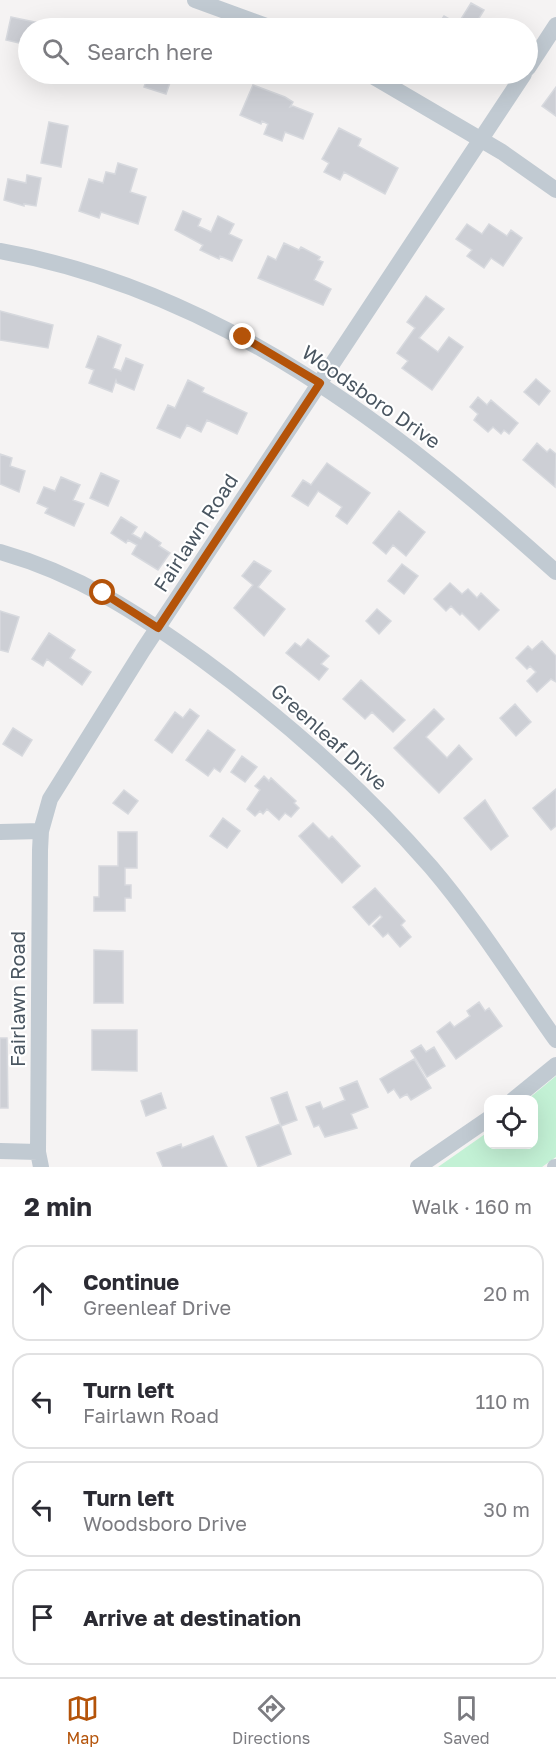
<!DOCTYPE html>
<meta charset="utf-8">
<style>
:root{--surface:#fff;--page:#f2f2f3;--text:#2b2b33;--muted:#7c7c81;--line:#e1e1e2;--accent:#b45309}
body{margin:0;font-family:"Golos Text",sans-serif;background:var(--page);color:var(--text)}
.controls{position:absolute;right:18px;bottom:18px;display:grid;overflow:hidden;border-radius:12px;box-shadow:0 6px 24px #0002}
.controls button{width:54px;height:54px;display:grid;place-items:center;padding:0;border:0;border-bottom:2px solid var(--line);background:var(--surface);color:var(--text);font:30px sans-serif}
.stop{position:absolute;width:18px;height:18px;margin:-14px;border:4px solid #b45309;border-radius:50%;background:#fff}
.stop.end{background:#b45309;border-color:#fff;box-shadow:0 2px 6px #0008}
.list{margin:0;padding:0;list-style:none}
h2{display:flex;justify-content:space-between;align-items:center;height:78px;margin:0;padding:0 24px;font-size:26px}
h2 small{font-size:20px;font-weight:400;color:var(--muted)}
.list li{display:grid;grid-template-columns:39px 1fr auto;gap:18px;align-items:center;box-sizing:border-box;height:96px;margin:0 12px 12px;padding:0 12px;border:2px solid var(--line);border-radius:18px}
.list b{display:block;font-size:22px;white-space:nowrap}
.list p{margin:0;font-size:20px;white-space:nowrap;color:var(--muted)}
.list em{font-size:20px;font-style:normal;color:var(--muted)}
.icon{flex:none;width:33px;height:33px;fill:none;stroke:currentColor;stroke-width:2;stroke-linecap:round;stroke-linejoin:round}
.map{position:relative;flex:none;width:556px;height:1167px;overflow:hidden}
.search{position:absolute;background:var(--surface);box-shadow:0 6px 24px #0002;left:18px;right:18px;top:18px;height:66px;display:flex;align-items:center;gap:15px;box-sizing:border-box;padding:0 21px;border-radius:33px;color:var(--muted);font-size:22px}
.sheet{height:510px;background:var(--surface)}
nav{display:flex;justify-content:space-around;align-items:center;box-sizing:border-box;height:84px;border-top:2px solid var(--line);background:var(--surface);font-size:16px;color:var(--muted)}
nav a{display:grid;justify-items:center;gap:3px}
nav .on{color:var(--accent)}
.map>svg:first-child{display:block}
.green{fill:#c3f1d5}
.building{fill:#cdcfd5;stroke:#d7d9de;stroke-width:1.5}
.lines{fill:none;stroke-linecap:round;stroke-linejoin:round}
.street{stroke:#c1cad2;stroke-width:16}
.route{stroke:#b45309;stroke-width:8}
.labels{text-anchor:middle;stroke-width:4.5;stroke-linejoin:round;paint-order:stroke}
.street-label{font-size:20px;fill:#4a5661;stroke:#fff}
</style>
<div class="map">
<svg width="556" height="1167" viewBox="0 0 556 1167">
<rect width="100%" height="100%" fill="#f5f3f3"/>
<path class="green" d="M 556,1076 L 556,1157 L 542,1167 L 438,1167 L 488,1132 L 488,1144 L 534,1144 L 534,1100 L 528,1099 Z"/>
<path class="building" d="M 471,3 L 484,10 L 473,28 L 436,28 L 444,16 L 458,24 Z
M 11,17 L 63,28 L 28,28 L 28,45 L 6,40 Z
M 141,74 L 173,74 L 166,94 L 144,87 L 148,76 Z
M 253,85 L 285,97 L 293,102 L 290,107 L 293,106 L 313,114 L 303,139 L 285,132 L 282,141 L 264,134 L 268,124 L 262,121 L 261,124 L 240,115 Z
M 556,87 L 556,116 L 542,106 Z
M 49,122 L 68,126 L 61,167 L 41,163 Z
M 339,128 L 361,139 L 358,146 L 398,168 L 385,194 L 344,172 L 340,180 L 324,172 L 329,163 L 322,159 Z
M 118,163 L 137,169 L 130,192 L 146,197 L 138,224 L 101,212 L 99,218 L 79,211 L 89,179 L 103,183 L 106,172 L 115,174 Z
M 27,175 L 41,178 L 36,206 L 24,204 L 24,206 L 4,200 L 8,179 L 26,183 Z
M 183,211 L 201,219 L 198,226 L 211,232 L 218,216 L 234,224 L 229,234 L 242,240 L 232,261 L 220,256 L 219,259 L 200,250 L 203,245 L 175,230 Z
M 467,224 L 482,234 L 489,224 L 507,236 L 511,230 L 522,238 L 503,266 L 491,258 L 484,268 L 467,256 L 472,250 L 456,239 Z
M 284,243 L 299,250 L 301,247 L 320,257 L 318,260 L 323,262 L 314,280 L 331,289 L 323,305 L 258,278 L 268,256 L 276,260 Z
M 426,296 L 444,309 L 419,338 L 438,352 L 449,337 L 463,347 L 432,390 L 402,368 L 408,361 L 397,353 L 415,328 L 407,322 Z
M 0,311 L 53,325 L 48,348 L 0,340 Z
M 98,336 L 121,345 L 113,368 L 121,371 L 126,358 L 143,365 L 134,390 L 117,383 L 116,380 L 112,392 L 89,383 L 94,370 L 86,367 Z
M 536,379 L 550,391 L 539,405 L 524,392 Z
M 188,380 L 204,388 L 202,392 L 247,413 L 237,434 L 207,420 L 201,432 L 187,425 L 180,438 L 157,428 L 168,405 L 175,408 Z
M 478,397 L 487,405 L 491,400 L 518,423 L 509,434 L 504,430 L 501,434 L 493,427 L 488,432 L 474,420 L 478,414 L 470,407 Z
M 537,443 L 547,452 L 550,449 L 556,454 L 555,487 L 523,460 Z
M 0,454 L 12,458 L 10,466 L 25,471 L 19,492 L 0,484 Z
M 327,463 L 370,493 L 347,524 L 336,516 L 342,507 L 318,491 L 308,506 L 292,496 L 303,480 L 311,485 Z
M 101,473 L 119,481 L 108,506 L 90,498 Z
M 61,477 L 80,485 L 73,500 L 84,504 L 74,526 L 45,513 L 48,508 L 37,503 L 44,487 L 55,491 Z
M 399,511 L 425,532 L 406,556 L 393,545 L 386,554 L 373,543 Z
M 121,517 L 137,527 L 132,534 L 141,539 L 145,532 L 161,543 L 159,546 L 170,553 L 158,570 L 132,554 L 137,545 L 128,540 L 126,543 L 111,533 Z
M 254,561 L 271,571 L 258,587 L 285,609 L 264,636 L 234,608 L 253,585 L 242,576 Z
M 402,564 L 418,576 L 404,594 L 388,581 Z
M 450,583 L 462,594 L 468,589 L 477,598 L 481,593 L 499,610 L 479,630 L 462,613 L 460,615 L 451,606 L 446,611 L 434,599 Z
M 377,609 L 391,621 L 379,634 L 366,621 Z
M 0,611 L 19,617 L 8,652 L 0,650 Z
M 49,633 L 75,650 L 70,658 L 91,672 L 82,685 L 47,659 L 43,666 L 32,659 Z
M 308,639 L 329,656 L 321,664 L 328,669 L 319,680 L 286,653 L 295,643 L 301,647 Z
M 542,641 L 556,656 L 556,682 L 551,679 L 537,692 L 527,681 L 536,672 L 530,666 L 527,669 L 516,658 L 528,646 L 532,650 Z
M 361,680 L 405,720 L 393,732 L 372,712 L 365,719 L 343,699 Z
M 515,704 L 531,722 L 516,736 L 500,718 Z
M 190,709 L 199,716 L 172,753 L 155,740 L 175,712 L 183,718 Z
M 434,709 L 444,719 L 426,737 L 447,758 L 459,745 L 472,759 L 439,793 L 394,748 Z
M 13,728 L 32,740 L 22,756 L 3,744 Z
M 208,730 L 235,750 L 220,772 L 214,768 L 208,776 L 186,760 Z
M 242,756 L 257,767 L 245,782 L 231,772 Z
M 264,776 L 269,781 L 271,778 L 296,801 L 294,803 L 299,808 L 291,817 L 285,813 L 279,820 L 267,809 L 263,814 L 260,811 L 255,816 L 247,809 L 260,790 L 255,786 Z
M 556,789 L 556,826 L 551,830 L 533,808 Z
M 124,790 L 138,801 L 128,814 L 113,803 Z
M 485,800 L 508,836 L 491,850 L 464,818 Z
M 223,818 L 240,831 L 227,848 L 210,836 Z
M 313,823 L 329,839 L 332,836 L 360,866 L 342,883 L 299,836 Z
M 118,832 L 137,832 L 137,868 L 125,868 L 125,885 L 131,885 L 131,898 L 125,898 L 125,911 L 94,911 L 94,897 L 99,897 L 99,866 L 118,866 Z
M 375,888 L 405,921 L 401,925 L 411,937 L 400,947 L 388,933 L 383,937 L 373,926 L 382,917 L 380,915 L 369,925 L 353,907 Z
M 94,950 L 123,951 L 123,1003 L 94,1003 Z
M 479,1002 L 485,1011 L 489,1008 L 502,1026 L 456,1059 L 437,1032 L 450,1022 L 454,1027 L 470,1016 L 467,1011 Z
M 92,1030 L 137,1030 L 137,1071 L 92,1070 Z
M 0,1038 L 7,1038 L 8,1108 L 0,1108 Z
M 421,1045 L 426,1052 L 434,1047 L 445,1066 L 427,1077 L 411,1051 Z
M 414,1059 L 431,1088 L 411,1100 L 407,1094 L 400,1098 L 394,1089 L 388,1093 L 380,1079 Z
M 357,1081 L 368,1107 L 351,1114 L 357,1128 L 325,1137 L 319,1125 L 314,1127 L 306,1107 L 320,1102 L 323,1109 L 345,1100 L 340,1088 Z
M 287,1092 L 297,1120 L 281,1126 L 271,1098 Z
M 161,1093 L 166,1108 L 146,1116 L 141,1101 Z
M 280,1124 L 291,1154 L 258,1167 L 246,1137 Z
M 213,1136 L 227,1167 L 163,1167 L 157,1153 L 181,1144 L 182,1148 Z"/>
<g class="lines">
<path class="street" d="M 195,0 L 272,28
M 528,68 L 556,25
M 369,74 L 502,152 L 556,190
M 0,251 C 219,290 395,427 556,572
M 0,552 C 78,574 138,613 203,660 C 286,721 363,789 431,867 C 477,921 515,982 556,1040
M 0,832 L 41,831
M 513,1100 L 556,1065
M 0,1151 L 38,1152
M 41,1167 L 38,1152 L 40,850 L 41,831 L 50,799 L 143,650 L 524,74
M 418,1167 L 488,1119
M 555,1167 L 556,1167"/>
</g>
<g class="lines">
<path class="route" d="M 103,593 L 158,628 L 320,383 L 243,337"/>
</g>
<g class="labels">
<g class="street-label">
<text transform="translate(371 397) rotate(35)" y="7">Woodsboro Drive</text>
<text transform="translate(196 533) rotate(-57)" y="7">Fairlawn Road</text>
<text transform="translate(329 737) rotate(42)" y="7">Greenleaf Drive</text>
<text transform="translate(18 999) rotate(-90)" y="7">Fairlawn Road</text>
</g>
</g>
</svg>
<div class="controls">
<button><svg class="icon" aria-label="locate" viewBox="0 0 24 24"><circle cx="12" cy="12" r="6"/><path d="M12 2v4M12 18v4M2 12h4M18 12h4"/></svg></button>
</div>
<div class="stop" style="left:103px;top:593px"></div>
<div class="stop end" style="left:243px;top:337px"></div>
<div class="search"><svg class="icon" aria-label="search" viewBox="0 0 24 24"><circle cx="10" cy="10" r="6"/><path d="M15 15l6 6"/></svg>Search here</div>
</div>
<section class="sheet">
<h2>2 min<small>Walk · 160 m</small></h2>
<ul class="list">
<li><svg class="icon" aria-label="ahead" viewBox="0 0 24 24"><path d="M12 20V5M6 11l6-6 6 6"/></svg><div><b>Continue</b><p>Greenleaf Drive</p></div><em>20 m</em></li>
<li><svg class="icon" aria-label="left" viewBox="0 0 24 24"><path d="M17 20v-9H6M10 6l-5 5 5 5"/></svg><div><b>Turn left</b><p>Fairlawn Road</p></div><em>110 m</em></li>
<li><svg class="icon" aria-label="left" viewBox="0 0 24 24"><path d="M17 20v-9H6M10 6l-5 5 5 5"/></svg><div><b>Turn left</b><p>Woodsboro Drive</p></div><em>30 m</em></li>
<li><svg class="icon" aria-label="arrive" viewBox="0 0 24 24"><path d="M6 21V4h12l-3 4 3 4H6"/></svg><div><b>Arrive at destination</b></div></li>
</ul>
</section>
<nav>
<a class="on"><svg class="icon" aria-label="map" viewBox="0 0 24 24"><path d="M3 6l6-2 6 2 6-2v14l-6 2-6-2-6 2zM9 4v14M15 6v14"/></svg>Map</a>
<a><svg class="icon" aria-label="directions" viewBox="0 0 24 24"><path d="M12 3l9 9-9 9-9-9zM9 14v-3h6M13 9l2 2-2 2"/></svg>Directions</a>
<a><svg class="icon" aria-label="saved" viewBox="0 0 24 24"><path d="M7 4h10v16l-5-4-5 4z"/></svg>Saved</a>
</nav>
